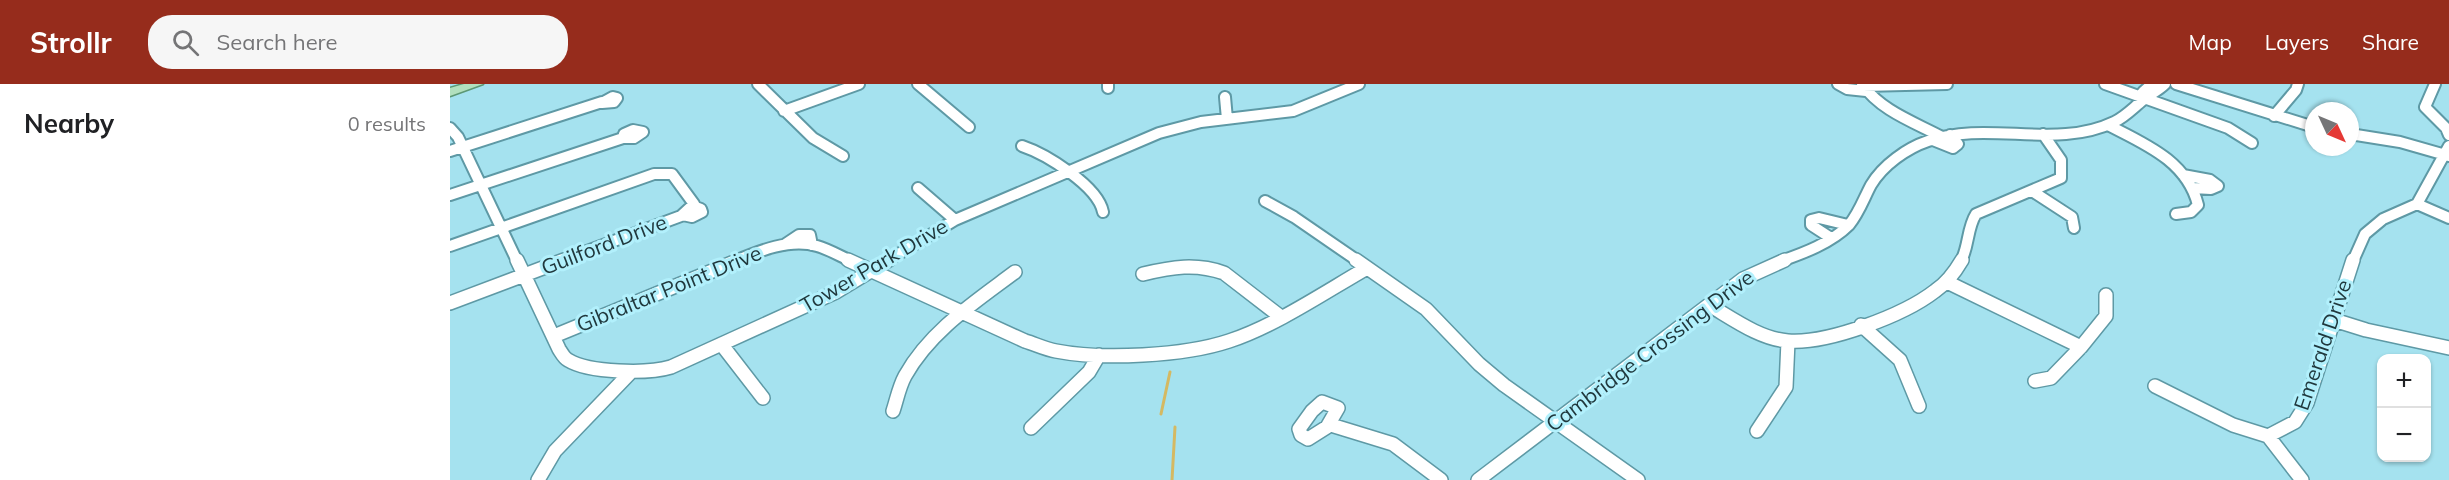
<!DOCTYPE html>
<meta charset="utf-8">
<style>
:root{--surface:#fff;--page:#f6f6f6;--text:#202124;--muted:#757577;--line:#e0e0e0;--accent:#962c1c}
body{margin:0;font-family:Mulish,sans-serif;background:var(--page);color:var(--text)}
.controls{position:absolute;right:18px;bottom:18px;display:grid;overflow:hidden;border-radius:12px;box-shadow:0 2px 4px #0004}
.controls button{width:54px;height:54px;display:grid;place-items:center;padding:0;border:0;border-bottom:2px solid var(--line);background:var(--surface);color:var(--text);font:30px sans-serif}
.compass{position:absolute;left:1855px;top:18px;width:54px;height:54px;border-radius:50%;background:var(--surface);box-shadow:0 2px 4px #0004;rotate:134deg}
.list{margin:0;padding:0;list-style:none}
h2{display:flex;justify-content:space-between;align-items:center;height:78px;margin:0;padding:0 24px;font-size:26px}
h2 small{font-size:20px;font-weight:400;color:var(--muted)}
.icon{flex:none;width:33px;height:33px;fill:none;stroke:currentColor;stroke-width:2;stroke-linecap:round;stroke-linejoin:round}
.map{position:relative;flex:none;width:1999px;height:396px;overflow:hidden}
header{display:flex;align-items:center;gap:36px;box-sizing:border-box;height:84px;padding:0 30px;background:var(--accent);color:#fff}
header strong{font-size:28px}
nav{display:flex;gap:33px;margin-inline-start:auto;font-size:21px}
.search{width:420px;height:54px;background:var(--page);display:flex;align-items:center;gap:15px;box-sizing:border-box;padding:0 21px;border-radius:24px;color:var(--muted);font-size:22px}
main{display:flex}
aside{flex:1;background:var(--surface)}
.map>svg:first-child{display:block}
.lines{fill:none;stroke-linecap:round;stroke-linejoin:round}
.stream{stroke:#d5b962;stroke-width:3}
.minor-far1-casing{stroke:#5e99a5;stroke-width:14}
.minor-casing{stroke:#5e99a5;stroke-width:16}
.major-casing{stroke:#5c9874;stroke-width:3}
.minor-far1{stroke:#fff;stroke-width:10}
.minor{stroke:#fff;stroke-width:13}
.major{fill:#b1e0be;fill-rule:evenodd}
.labels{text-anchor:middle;stroke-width:6;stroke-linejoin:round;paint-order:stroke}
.street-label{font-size:21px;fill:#20383d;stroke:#b2f0fc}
</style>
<header>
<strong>Strollr</strong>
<div class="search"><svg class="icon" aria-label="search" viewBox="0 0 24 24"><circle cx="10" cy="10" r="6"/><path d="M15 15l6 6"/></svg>Search here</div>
<nav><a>Map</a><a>Layers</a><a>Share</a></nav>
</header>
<main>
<aside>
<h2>Nearby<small>0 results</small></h2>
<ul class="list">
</ul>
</aside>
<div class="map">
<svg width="1999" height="396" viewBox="0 0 1999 396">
<rect width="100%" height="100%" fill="#a5e2ef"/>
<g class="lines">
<path class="stream" d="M 711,330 L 720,288
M 722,396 L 725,343"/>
<g class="minor-far1-casing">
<path id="minor-far1" d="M 308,0 L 363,54 L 393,72
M 468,0 L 519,43
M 658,0 L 658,4
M 1388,0 L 1397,5 L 1416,7
M 1412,0 C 1431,27 1464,38 1492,53
M 1655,0 L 1778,44 L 1802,59
M 1726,0 L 1864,43
M 1985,0 L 1975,23 L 1996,44 L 1999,51
M 1413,2 L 1497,0
M 163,13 L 167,14 L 164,18 L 152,19 Z
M 775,13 L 777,35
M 1696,13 L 1693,8 L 1702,0
M 334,27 L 409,0
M 1824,32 L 1846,6 L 1848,0
M 1658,41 C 1695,60 1737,77 1748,121 L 1741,128 L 1726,130
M 0,44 L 8,53 L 67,177
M 183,46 L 193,48 L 184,54 L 173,54 L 174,50 Z
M 1900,50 L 1950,58 L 1999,72
M 1483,56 L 1503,64 L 1508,60 L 1500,51
M 572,62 C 596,70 648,102 653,128
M 0,67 L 152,18
M 1733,91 L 1760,96 L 1768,102 L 1761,105 L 1743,104
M 468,104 L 505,136
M 1582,107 L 1622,133 L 1624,144
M 0,111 L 173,54
M 815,117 L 844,133 L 908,177
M 1967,120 L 1999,134
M 233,131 L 242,133 L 252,128 L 251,125 L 243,122
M 1381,154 L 1361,141 L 1361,136 L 1369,134 L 1398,141
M 334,161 L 349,151 L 360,151 L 362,161
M 0,162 L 204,90 L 222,90 L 244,120 L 231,132 L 110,177
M 285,177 C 309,167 340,154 367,162 C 378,165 390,172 401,177
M 437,177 L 505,136 L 709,49 L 751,38 L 843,27 L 909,0
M 1331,177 C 1354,169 1381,159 1399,141 C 1409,129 1414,114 1421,101 C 1433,81 1457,64 1478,57 C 1538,36 1606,66 1664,38 C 1675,33 1683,24 1693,16 C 1700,10 1708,7 1715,0
M 1511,177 C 1519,162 1517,144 1526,130 L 1611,94 L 1611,76 L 1593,50
M 1903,177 L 1915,150 L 1933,135 L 1967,120 L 1999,62"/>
</g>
<g class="minor-casing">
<path id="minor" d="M 67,176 L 109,265 C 111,268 114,274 118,276 C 139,289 198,290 221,283 L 386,208 L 439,176
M 398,176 L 575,257 C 585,260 595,265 606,267 C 652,276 734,272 779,257 C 825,242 875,208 917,184
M 906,176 L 976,225 L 1029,280 L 1054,301 L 1188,396
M 693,190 C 722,183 746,179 774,189 L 831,233
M 1497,198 L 1631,263
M 0,219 L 114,176
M 1259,221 C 1283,235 1310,255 1338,257 C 1378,260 1454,231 1485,207 C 1497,199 1505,188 1512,176
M 1884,236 L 1916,246 L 1999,264
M 1411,241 L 1450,276 L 1469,322
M 104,252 L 289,176
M 272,261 L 313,314
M 1585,297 L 1601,294 L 1631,263 L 1656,232 L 1656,211
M 1705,302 L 1783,341 L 1818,352 L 1845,338 L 1857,319 L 1903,176
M 872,318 L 888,324 L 877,343 L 858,355 L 851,351 L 849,345 L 862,327 Z
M 443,327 C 447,315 449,303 455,292 C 480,247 525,218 565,188
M 881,341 L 943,360 L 991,396
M 581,344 L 639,288 L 649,271
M 1307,347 L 1336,303 L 1338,257
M 1818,352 L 1852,396
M 88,396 L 105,367 L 181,288
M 1028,396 L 1293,195 L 1335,176"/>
</g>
<g class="major-casing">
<path id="major" d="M 14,0 L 33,0 L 0,12 L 0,4 Z"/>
</g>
<use href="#minor-far1" class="minor-far1"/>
<use href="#minor" class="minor"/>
<use href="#major" class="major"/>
</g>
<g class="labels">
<g class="street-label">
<text transform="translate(154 161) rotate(-21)" y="7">Guilford Drive</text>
<text transform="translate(424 182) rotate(-30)" y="7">Tower Park Drive</text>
<text transform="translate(219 205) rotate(-22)" y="7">Gibraltar Point Drive</text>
<text transform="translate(1873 261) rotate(-71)" y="7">Emerald Drive</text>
<text transform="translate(1200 267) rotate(-37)" y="7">Cambridge Crossing Drive</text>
</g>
</g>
</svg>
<div class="controls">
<button>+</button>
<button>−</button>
</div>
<svg class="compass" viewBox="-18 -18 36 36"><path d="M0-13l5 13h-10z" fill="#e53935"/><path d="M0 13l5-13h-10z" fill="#757577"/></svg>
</div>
</main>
